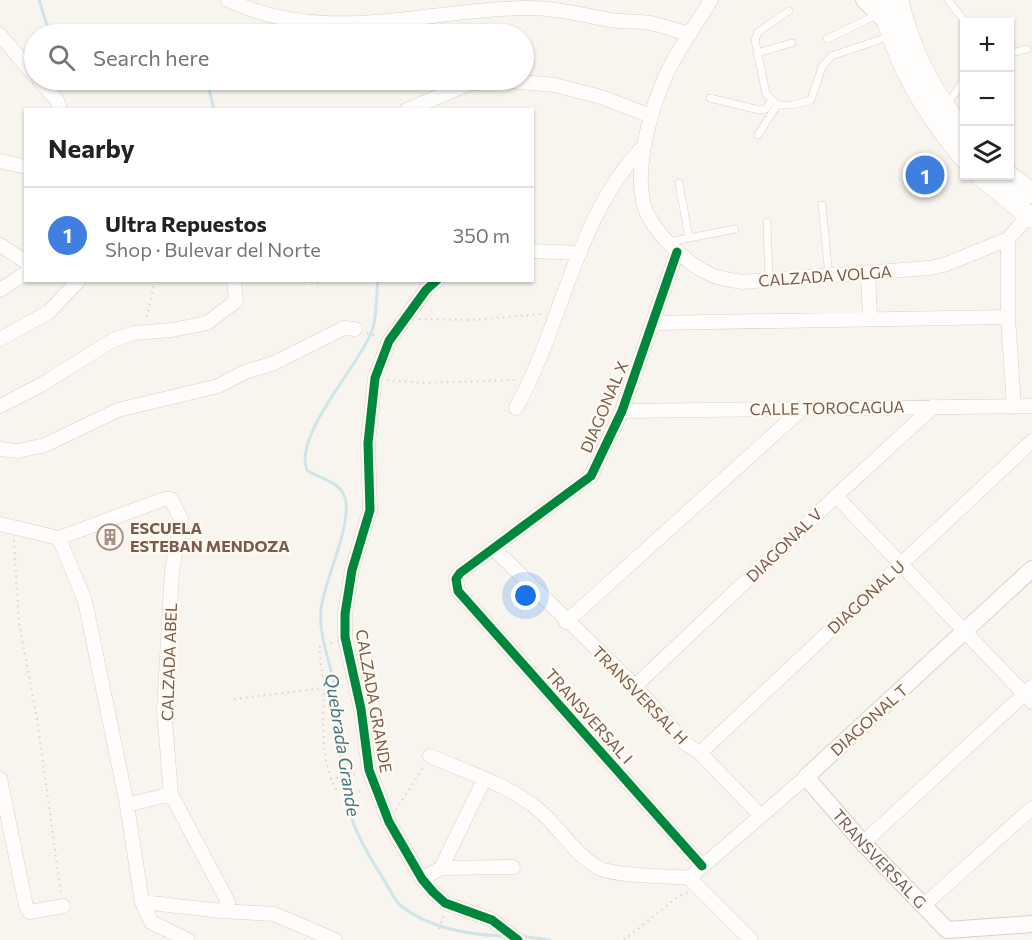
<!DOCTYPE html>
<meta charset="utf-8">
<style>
:root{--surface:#fff;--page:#f2f2f2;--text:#222;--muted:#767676;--line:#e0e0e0;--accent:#db2777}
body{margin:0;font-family:Commissioner,sans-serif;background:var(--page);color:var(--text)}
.controls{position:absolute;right:18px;top:18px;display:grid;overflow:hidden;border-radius:0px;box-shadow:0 2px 4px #0004}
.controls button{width:54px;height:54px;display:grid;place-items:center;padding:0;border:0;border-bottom:2px solid var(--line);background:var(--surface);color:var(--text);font:30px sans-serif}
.you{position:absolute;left:526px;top:596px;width:21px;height:21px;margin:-15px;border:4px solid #fff;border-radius:50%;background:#1a73e8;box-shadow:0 0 0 9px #1a73e833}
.badge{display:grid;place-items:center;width:39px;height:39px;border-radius:50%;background:var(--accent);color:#fff;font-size:20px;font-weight:700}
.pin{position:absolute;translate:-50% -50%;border:3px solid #fff;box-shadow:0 2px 6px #0006}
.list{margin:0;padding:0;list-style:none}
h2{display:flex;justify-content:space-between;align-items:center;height:78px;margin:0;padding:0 24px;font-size:26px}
h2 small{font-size:20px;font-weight:400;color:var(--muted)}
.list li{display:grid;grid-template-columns:39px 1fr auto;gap:18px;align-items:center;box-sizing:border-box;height:96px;padding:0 24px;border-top:2px solid var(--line)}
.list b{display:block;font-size:22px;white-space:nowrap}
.list p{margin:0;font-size:20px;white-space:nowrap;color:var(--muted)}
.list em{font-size:20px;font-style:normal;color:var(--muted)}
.icon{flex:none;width:33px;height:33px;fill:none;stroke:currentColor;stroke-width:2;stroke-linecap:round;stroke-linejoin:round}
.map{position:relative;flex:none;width:1032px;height:940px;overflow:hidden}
.search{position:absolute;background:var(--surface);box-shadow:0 2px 4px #0004;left:24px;top:24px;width:510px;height:66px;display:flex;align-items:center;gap:15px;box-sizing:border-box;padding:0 21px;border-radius:33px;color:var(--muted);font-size:22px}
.panel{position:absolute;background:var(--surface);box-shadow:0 2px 4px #0004;left:24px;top:108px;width:510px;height:174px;border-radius:0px}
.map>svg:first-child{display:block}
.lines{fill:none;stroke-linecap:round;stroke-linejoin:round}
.stream{stroke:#cfe6e9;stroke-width:3}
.service-casing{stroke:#d7d1cc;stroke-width:8}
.minor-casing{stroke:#d7d1cc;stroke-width:15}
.tertiary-casing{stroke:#d7d1cc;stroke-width:18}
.secondary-casing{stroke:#d8d1ca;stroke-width:21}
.path{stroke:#dad3ce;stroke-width:2;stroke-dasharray:1.5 4.5;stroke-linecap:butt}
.service{stroke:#fefdfc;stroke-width:7}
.minor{stroke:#fefdfc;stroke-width:14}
.tertiary{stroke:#fefdfc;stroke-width:16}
.secondary{stroke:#fefdfc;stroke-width:20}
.cycleway-casing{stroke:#fff9f0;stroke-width:13}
.cycleway{stroke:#00873e;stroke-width:9}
.labels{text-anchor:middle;stroke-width:5;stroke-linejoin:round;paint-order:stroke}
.street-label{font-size:16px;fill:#785c4c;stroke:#fff9f0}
.poi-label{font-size:16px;font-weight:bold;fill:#785c4c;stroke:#fff9f0;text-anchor:start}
.water-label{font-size:18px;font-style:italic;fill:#427884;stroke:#fff9f0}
</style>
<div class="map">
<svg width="1032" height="940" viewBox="0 0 1032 940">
<rect width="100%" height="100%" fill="#f8f4ee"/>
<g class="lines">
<path class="stream" d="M 39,0 L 47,25 L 59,34
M 202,80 L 208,85 L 214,110
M 378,280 C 376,296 377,317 372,331 C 359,366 293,435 307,470 C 318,478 338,481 344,495 C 355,520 324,580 321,609 C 318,639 333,668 337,698 C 341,721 340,743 341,766 C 343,812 362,846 386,883 C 390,890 395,901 401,906 C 429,928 470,935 505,936
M 520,936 L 550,940"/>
<g class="service-casing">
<path id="service" d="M 948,0 L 965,22
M 789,11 L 758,32 L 755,40 L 766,94 L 777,105 L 792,105 L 811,100 L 822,67 L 831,56 L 891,36
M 827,39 L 876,15
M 757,53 L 792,43
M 1010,53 L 1027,49
M 710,98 L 759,110 L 766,109 L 771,101
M 946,106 L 964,80
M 758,135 L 777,105
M 679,183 L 689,238
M 822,205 L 829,276
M 767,222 L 769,282
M 668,242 L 735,229"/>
</g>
<g class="minor-casing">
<path id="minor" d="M 228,0 C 326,46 422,10 524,8 C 552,7 582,15 610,20 C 623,22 637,21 651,23 C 664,26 677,31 690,34
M 711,0 C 696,25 678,49 666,75 C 651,108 635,165 643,201 C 649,230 687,265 714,276 C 722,279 732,280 741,282 L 929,268 L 944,265 L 1008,239 L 1028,216
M 0,35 L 34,75
M 39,80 L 57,100 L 60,110
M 407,110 L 468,84 L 498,80 L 555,85 L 601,97 L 651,116
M 0,161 L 26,167
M 1008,239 L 1008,317 L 1014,407
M 0,245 L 26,262
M 532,251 L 580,253
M 677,252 L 622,411 L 591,476 L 460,573 L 456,579 L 458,591 L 702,866
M 868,273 L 870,319
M 437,280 L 426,290 L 389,341 L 375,378 L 368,443 L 370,510 L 352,570 L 345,614 L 345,637 L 361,709 L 369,770 L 389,822 L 422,879 L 433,892 L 445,903 L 492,920 L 518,940
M 0,290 L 26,273
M 653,323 L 1008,317
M 0,339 L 49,312 L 79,280
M 0,406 L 41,385 L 113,340 L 134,333 L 172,330 L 207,323 L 236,301 L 234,280
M 516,408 C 563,324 575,216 645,145
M 622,411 L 1032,406
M 0,449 L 18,451 L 45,445 L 118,410 L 218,386 L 245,372 L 274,363 L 344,328 L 355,329
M 836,496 L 1032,702
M 0,524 L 59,538 L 164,499 L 171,499 L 181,519 L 172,571 L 164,710 L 171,794 L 228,902 L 226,907 L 221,911 L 142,902
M 59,538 L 85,601 L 127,805 L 142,902 L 151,922 L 188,940
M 493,548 L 635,686 L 685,743 L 700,753 L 761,816
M 566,622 L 802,409
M 635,686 L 836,496 L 934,406
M 700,753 L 1032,441
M 430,756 C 466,772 510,785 540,811 C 560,828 575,855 599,868 C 613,876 669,876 689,878
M 0,779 L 26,906 L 30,912 L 63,906
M 127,805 L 171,794
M 863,843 L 1032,687
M 441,868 L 513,867
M 422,879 L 441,868 L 484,780
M 924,905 L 1032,808
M 221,911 L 274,914 L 335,940
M 751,940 L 689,878 L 806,777"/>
</g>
<g class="tertiary-casing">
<g id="tertiary">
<path d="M 864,0 L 887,23"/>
<path id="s1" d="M 1032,569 L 806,777 L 863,843 L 947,930 L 1032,924"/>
</g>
</g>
<g class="secondary-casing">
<path id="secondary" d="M 881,0 C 897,64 923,108 964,158
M 898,0 C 911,50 930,92 964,132
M 981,176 L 1032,218
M 1009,176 L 1032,193"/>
</g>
<path class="path" d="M 299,280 L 323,284
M 147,317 L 155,280
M 419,319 L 472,320 L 542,314
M 367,333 L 378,337
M 387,380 L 421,383 L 516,380
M 14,540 L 19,623 L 37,719 L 61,894
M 324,688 C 323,720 320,760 336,789 L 355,790 L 364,793
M 234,699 L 324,688 L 319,647 L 334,642
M 330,779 L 357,774
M 396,810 L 424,766
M 439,929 L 444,914
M 624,940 L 679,896 L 688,892"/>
<use href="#service" class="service"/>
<use href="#minor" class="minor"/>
<use href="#tertiary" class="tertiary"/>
<use href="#secondary" class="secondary"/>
<g class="cycleway-casing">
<path id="cycleway" d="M 677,252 L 622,411 L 591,476 L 460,573 L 456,579 L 458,591 L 702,866
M 437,280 L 426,290 L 389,341 L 375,378 L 368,443 L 370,510 L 352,570 L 345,614 L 345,637 L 361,709 L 369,770 L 389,822 L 422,879 L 433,892 L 445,903 L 492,920 L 518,940"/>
</g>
<use href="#cycleway" class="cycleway"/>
</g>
<defs>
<g id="building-ring" transform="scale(1.35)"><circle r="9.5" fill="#fff9f0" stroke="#a59185" stroke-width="1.5"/><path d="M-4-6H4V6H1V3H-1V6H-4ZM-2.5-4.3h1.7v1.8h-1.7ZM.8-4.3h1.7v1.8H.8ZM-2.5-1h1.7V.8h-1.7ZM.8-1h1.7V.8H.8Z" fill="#a59185"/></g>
</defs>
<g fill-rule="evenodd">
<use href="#building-ring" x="110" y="537"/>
</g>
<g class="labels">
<g class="street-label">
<text transform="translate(825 276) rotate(-4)" y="6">CALZADA VOLGA</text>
<text transform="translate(604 407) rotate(-67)" y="6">DIAGONAL X</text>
<text transform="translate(827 408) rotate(-1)" y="6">CALLE TOROCAGUA</text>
<text transform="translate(784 545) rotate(-44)" y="6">DIAGONAL V</text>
<text transform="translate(866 597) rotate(-43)" y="6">DIAGONAL U</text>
<text transform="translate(169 662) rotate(-88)" y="6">CALZADA ABEL</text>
<text transform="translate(640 695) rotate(46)" y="6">TRANSVERSAL H</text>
<text transform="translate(374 701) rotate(80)" y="6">CALZADA GRANDE</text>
<text transform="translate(589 716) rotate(48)" y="6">TRANSVERSAL I</text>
<text transform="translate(869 720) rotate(-42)" y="6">DIAGONAL T</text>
<text dy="6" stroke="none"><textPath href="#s1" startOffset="417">TRANSVERSAL G</textPath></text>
</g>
<g class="poi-label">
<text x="130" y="534">ESCUELA<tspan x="130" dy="18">ESTEBAN MENDOZA</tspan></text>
</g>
<g class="water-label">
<text transform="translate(342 745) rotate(81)" y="6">Quebrada Grande</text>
</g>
</g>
</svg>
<div class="controls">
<button>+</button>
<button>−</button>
<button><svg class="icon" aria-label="layers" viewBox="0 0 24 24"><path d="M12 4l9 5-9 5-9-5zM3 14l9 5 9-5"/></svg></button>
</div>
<div class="you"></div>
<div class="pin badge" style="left:925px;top:175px;background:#3f7fe0">1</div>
<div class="search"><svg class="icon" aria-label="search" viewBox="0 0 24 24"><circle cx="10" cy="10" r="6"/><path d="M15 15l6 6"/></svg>Search here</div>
<section class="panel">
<h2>Nearby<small></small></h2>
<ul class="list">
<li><span class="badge" style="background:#3f7fe0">1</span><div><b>Ultra Repuestos</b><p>Shop · Bulevar del Norte</p></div><em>350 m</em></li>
</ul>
</section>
</div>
